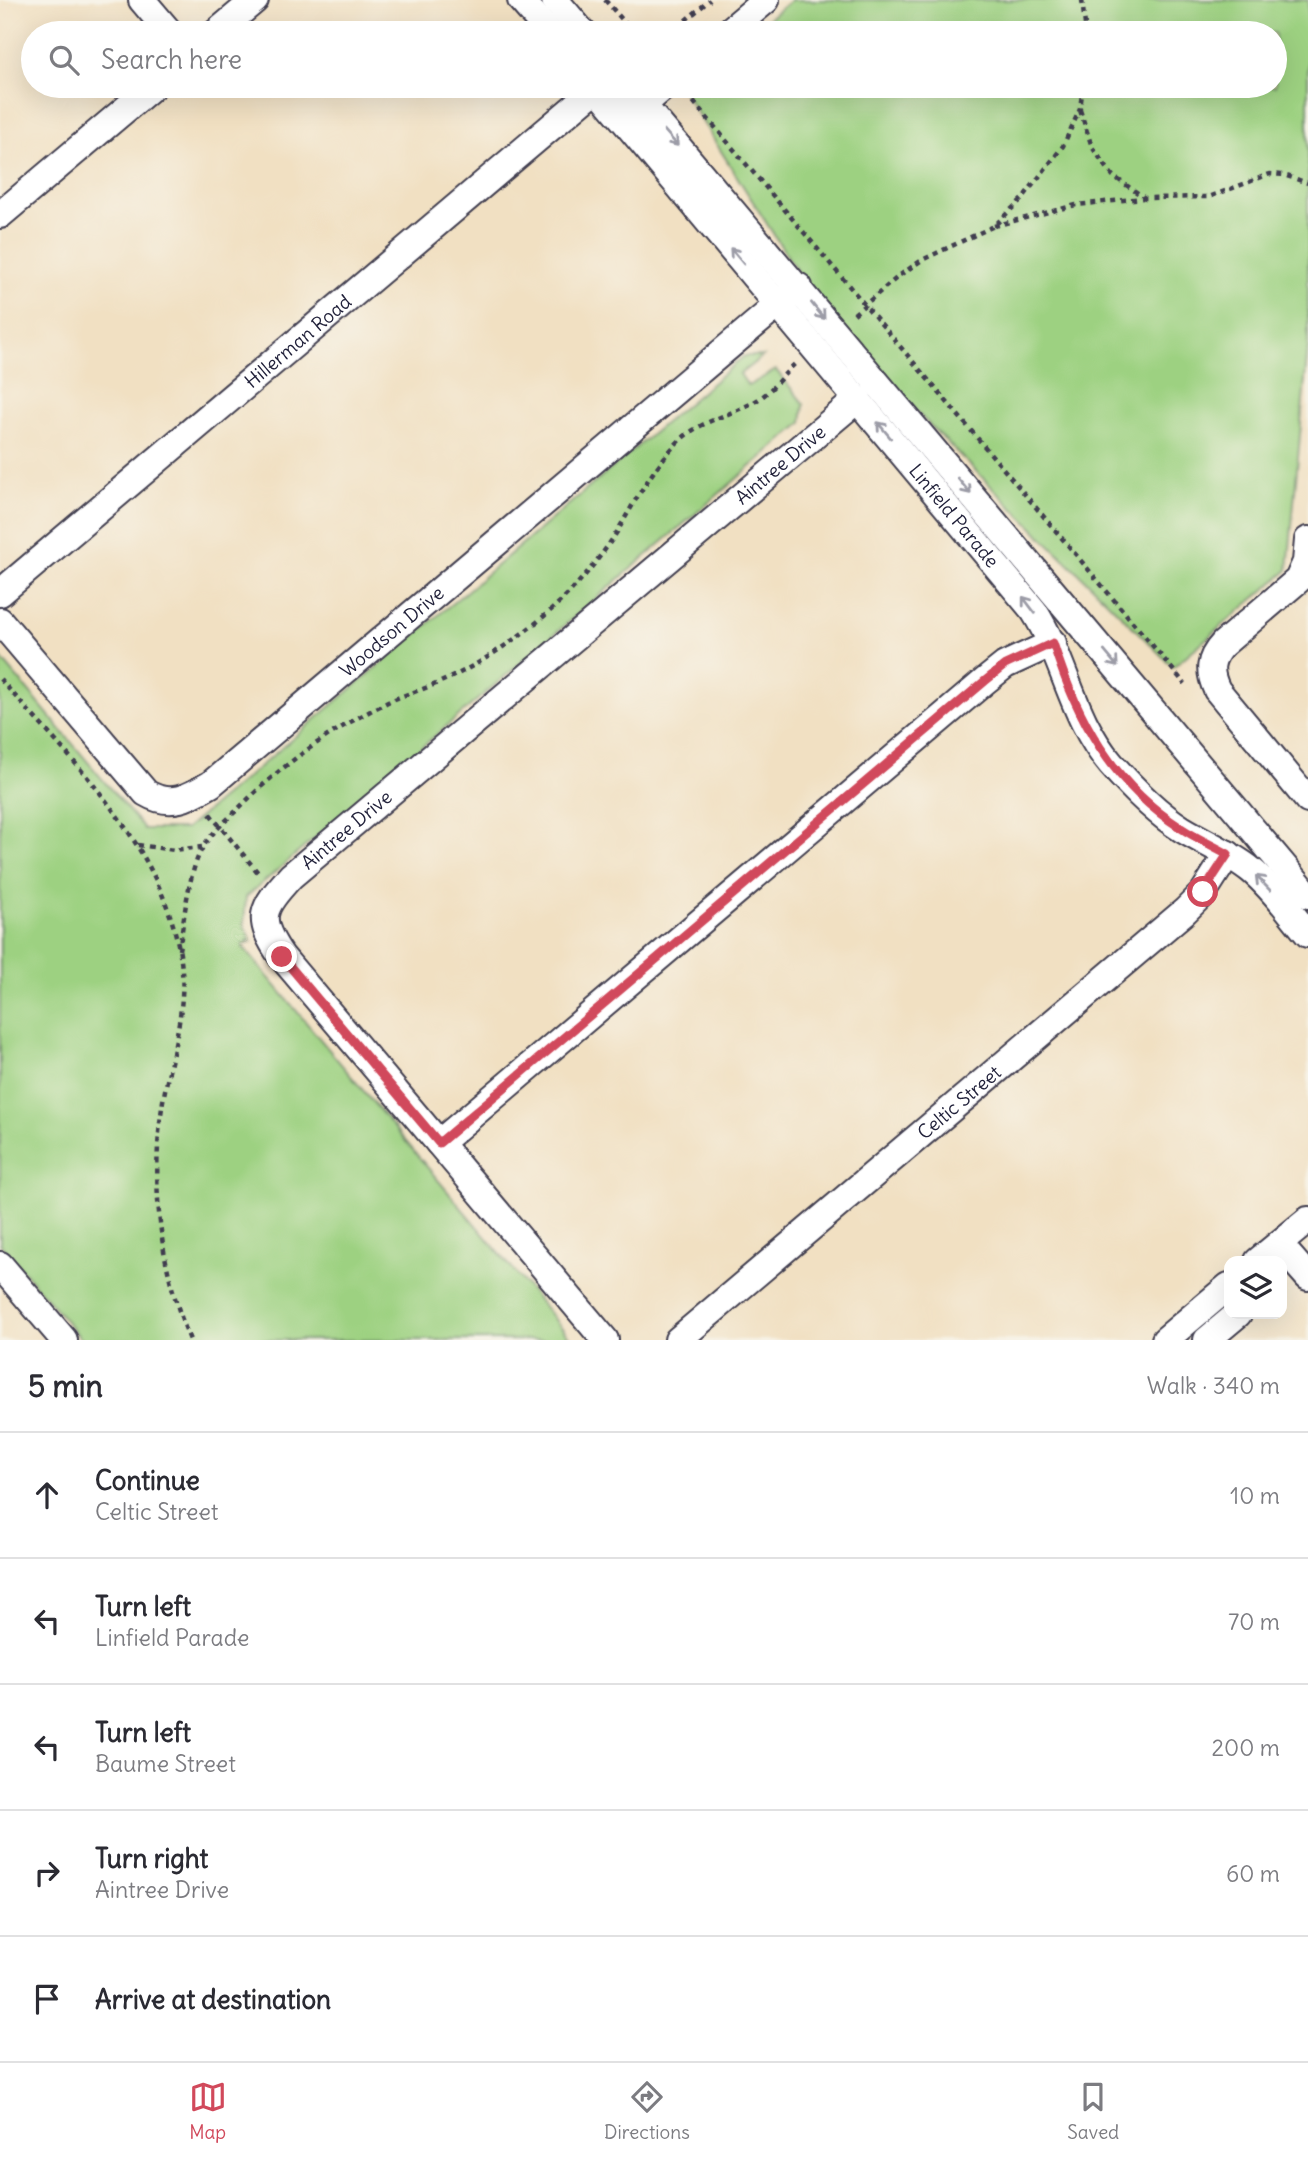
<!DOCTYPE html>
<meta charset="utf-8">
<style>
:root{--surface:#fff;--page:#f2f2f3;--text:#2b2b33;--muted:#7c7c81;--line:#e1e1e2;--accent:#d1495b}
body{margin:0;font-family:Delius,sans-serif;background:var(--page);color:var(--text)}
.controls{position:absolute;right:21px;bottom:21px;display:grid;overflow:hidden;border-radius:14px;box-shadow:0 7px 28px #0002}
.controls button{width:63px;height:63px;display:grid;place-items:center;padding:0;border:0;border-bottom:2px solid var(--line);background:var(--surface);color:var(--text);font:35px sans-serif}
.stop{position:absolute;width:21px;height:21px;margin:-16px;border:5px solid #d1495b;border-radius:50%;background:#fff}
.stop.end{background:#d1495b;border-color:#fff;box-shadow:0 2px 7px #0008}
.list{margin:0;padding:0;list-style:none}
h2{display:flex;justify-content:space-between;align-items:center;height:91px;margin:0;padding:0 28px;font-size:30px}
h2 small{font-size:23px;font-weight:400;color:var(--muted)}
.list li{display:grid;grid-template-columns:46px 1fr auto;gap:21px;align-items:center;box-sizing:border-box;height:126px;padding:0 28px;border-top:2px solid var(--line)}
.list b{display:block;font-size:26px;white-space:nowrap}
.list p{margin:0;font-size:23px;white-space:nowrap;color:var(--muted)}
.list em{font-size:23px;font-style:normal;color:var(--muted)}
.icon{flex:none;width:38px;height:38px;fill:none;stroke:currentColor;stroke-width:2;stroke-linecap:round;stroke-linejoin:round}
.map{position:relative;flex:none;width:1308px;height:1340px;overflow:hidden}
.search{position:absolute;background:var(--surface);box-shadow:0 7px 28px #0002;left:21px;right:21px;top:21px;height:77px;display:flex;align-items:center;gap:18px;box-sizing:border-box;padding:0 24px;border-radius:38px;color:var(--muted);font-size:26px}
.sheet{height:721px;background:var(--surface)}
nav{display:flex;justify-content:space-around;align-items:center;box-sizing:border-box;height:98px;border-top:2px solid var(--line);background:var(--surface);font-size:19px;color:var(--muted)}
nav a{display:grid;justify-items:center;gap:4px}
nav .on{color:var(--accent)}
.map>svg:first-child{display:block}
.green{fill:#9dd181;stroke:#607a5e;stroke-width:2}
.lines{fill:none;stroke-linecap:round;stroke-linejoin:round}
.minor-casing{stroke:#413e4f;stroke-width:30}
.path{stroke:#413e4f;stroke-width:4.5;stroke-dasharray:5 5;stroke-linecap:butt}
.minor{stroke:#fff;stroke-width:26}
.oneway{stroke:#9c9ca7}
.route{stroke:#d1495b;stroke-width:9}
.labels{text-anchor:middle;stroke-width:7;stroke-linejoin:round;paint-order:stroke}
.street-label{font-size:19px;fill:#22223b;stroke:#f7f3e8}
</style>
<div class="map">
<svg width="1308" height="1340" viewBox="0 0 1308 1340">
<rect width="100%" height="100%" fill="#f7f3e8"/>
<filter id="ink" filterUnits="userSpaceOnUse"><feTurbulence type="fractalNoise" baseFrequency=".0143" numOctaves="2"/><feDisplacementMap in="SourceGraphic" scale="14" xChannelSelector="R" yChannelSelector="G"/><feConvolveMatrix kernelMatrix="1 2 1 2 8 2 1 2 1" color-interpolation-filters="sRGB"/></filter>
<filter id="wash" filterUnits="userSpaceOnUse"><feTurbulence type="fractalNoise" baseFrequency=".00686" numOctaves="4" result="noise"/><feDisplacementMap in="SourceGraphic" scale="28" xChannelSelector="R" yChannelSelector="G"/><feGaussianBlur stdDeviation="1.57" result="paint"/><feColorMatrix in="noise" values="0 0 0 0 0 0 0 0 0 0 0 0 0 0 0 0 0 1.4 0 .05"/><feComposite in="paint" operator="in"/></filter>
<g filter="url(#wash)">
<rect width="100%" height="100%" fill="#f1e0c2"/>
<path class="green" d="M 791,0 L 1308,0 L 1308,345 L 1288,570 L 1173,667 L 834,330 L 683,91 L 688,86 L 1275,86 L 1275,33 L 751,33 Z
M 744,356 L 763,356 L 740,374 L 748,386 L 776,370 L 804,404 L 802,423 L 246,897 L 244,924 L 251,941 L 243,944 L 243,947 L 572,1340 L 82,1340 L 0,1244 L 0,657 L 144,829 L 186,829 Z"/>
</g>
<g filter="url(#ink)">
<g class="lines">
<g class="minor-casing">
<g id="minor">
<path d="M 142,0 L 170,33"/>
<path d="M 521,0 L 550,33"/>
<path d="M 555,0 L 583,33"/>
<path d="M 216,33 L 255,0"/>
<path d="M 727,33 L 766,0"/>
<path id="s1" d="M 595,86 L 1034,611 C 1066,661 1071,717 1111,764 C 1132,788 1155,812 1182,829 C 1205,843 1230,853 1251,870 C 1273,888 1290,913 1308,934"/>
<path d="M 627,86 L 1308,895"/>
<path d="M 643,105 L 665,86"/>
<path d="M 0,215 L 153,86"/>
<path d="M 1308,540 L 1306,562 L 1298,580 L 1223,644 C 1209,659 1208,671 1217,690 L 1308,800"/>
<path id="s2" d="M 0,593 L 597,88"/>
<path id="s3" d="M 0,621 L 146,793 C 171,808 189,797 211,784 L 799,287"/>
<path d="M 439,1143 L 985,681 L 1005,665 L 1053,643"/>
<path d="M 1279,1244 L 1308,1277"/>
<path d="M 1258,1261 L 1308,1220"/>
<path d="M 0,1265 L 64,1340"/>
<path id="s4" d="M 605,1340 L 282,957 C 255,918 261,909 291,876 L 858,399"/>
<path id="s5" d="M 678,1340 L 1185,911 L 1203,893 L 1228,854"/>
<path d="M 1165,1340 L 1229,1286"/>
<path d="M 1207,1340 L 1238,1314"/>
</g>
</g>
<path class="path" d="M 605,0 L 634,33
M 1082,0 L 1086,33
M 670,33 L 710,0
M 687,94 L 1185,684
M 1080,110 L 1092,147 L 1102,161 L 1113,176 L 1145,198 L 1209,197 L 1270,174 L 1284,175 L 1308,183
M 994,226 L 1076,205 L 1143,198
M 854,314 L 900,275 L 922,260 L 994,226 L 1022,199 L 1063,146 L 1080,109 L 1083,86
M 0,679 C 71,760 157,839 179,949 C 190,1001 172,1050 163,1101 C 150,1181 159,1266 190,1340
M 210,814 L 260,875
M 138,845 L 174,850 L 202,847
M 179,950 C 184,921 188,872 203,847 C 211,833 227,820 239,808 C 281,765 330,731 384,704 C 401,695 420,691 438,683 C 474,668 506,646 537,622 C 568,597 595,566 617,532 C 635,501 651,471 676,444 C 698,421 727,417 754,402 C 772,392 781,376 796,363"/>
<use href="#minor" class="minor"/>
</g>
<defs><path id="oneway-shaft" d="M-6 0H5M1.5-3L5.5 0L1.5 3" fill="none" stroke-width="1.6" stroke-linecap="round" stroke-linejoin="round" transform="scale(1.75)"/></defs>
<g class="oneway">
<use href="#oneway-shaft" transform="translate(671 138) rotate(49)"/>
<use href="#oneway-shaft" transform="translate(737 256) rotate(-130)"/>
<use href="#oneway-shaft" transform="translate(818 311) rotate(51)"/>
<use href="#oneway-shaft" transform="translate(884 430) rotate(-130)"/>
<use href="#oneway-shaft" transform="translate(964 486) rotate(50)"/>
<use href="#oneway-shaft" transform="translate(1029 605) rotate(-127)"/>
<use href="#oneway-shaft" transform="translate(1111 659) rotate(50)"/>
<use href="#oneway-shaft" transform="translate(1263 883) rotate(-134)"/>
</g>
</g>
<g class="lines" filter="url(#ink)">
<path class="route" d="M 282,957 L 439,1143 L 985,681 L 1005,665 L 1053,643 C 1077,719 1112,784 1181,828 C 1196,838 1212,845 1228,854 L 1203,892"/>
</g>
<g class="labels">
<g class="street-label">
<text dy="7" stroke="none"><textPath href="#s2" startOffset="390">Hillerman Road</textPath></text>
<text dy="7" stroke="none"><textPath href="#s4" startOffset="1234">Aintree Drive</textPath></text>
<text dy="7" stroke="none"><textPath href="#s1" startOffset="560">Linfield Parade</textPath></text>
<text dy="7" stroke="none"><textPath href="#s3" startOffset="532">Woodson Drive</textPath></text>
<text dy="7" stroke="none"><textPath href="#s4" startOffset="667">Aintree Drive</textPath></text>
<text dy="7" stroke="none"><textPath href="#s5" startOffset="368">Celtic Street</textPath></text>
</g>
</g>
</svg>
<div class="controls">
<button><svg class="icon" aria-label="layers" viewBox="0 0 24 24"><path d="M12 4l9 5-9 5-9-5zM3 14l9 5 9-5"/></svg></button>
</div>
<div class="stop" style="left:1203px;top:892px"></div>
<div class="stop end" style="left:282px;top:957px"></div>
<div class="search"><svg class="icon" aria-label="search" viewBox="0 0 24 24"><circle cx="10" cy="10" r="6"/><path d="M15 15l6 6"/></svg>Search here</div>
</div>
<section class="sheet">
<h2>5 min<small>Walk · 340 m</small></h2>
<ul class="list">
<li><svg class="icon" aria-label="ahead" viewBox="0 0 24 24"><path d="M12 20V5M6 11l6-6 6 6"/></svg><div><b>Continue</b><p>Celtic Street</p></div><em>10 m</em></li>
<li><svg class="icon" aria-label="left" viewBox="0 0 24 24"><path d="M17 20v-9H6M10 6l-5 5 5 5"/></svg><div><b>Turn left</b><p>Linfield Parade</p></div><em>70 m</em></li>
<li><svg class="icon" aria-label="left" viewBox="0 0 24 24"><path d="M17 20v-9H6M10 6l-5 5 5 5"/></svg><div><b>Turn left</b><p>Baume Street</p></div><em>200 m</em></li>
<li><svg class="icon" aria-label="right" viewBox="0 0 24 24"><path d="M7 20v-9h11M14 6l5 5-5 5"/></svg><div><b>Turn right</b><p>Aintree Drive</p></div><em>60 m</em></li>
<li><svg class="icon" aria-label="arrive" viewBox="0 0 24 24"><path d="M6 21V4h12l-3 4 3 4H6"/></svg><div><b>Arrive at destination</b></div></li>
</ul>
</section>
<nav>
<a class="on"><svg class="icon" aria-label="map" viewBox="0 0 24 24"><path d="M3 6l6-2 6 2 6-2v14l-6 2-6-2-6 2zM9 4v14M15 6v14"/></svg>Map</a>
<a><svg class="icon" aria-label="directions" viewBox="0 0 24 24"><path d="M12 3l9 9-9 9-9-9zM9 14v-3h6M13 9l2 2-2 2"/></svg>Directions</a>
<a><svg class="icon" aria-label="saved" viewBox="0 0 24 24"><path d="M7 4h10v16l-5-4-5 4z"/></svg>Saved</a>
</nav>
